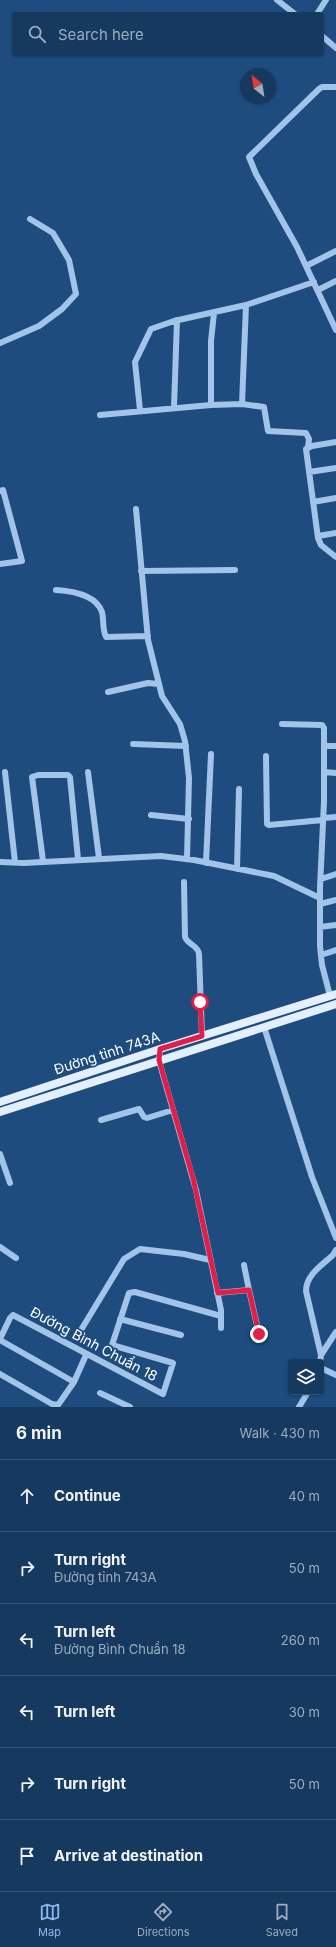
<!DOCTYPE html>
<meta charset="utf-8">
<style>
:root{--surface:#16395f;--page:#234468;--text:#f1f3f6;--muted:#9eacbd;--line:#355374;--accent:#90b9f0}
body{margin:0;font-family:Inter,sans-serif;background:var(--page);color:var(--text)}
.controls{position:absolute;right:12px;bottom:12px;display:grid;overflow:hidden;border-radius:4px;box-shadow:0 1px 3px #0004}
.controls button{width:36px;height:36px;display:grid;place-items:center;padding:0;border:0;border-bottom:1px solid var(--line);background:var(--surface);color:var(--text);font:20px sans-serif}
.compass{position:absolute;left:240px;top:68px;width:36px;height:36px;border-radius:50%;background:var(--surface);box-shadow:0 1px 3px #0004;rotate:330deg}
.stop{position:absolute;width:12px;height:12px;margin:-9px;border:3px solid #e11d48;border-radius:50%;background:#fff}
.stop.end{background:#e11d48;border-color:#fff;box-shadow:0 1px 4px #0008}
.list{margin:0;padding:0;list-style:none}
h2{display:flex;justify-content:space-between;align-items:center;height:52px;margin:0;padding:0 16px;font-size:17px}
h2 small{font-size:13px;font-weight:400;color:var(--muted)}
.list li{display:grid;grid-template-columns:26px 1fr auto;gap:12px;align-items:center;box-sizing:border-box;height:72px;padding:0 16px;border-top:1px solid var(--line)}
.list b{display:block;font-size:15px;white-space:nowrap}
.list p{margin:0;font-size:13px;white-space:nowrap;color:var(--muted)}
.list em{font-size:13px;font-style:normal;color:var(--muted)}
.icon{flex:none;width:22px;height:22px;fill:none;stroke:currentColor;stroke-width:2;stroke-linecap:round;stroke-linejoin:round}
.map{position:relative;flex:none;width:336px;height:1407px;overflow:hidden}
.search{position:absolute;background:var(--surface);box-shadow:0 1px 3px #0004;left:12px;right:12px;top:12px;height:44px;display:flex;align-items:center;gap:10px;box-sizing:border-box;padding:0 14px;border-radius:4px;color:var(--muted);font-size:15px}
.sheet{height:484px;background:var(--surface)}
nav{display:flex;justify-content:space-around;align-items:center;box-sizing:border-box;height:56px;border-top:1px solid var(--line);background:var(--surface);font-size:11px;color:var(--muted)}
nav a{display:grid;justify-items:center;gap:2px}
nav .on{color:var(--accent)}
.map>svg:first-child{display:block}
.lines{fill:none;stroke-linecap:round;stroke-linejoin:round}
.minor{stroke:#a2c4e8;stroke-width:6}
.major{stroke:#e4effe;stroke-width:8}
.route{stroke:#e11d48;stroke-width:5}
.labels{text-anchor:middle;stroke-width:3.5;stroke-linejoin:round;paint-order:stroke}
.street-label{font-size:14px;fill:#fff;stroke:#1e4c7f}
</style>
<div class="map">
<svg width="336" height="1407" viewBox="0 0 336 1407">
<rect width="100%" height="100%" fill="#1e4c7f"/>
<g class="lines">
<path class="minor" d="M 277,0 L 295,14
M 317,14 L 326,0
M 322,36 L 336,48
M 336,87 L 322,87 L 319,89 L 249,157 L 256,174 L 297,247 L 336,330
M 306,266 L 336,251
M 318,290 L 336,281
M 214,313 L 211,341 L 211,405 L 242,404 L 264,407 L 268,431 L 306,433 L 309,439 L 308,448
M 0,343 L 39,326 L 62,309 L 76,294 L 69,260 L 53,233 L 30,219
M 242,404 L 246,305
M 174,407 L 177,320
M 140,410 L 135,362 L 151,329 L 174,321 L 246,305 L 314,282
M 100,415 L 211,405
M 336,442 L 312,446 L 306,449 L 318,538 L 321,545 L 336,557
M 309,472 L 336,468
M 0,491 L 3,490 L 22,561 L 0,564
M 313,502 L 336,498
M 136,509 L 148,640 L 162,696 L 180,724 L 185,741 L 189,778 L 187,859
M 318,536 L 336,533
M 141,571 L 235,570
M 56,590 C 72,591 96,595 102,612 C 104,620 102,629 106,637 L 148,636
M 108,692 L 148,683 L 159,684
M 282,724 L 322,725 L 324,728 L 324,801 L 320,888 L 320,946 L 322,965 L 330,996
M 133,744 L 186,746
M 324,746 L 336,746
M 266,756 L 267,824 L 269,825 L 323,820
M 5,772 L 15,862
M 88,772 L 99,858
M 324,772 L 336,773
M 151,815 L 189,819
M 324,818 L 336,817
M 43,861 L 32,777 L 38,775 L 68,775 L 70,777 L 78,859
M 0,862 L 24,863 L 161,856 L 194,860 L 274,876 L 320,898
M 206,863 L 211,754
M 237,869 L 239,789
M 321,879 L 336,874
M 184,882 L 185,937 C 188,945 198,945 199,954 L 202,1036
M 320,904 L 336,900
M 320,927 L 336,925
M 321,955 L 336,950
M 264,1027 L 312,1177 L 336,1238
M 160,1049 L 159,1061 L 196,1190 L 221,1310 L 221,1328
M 101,1120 L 139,1109 L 144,1117 L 147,1118 L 173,1110
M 0,1154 L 10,1183
M 0,1247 L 16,1258
M 249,1290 L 259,1334
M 217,1293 L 249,1290 L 244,1265
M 120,1319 L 181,1335
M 81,1330 L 124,1259 L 140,1249 L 184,1254 L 210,1260
M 0,1339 L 10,1318 L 13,1315 L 163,1394 L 173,1363 L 112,1345 L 129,1293 L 135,1292 L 221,1316
M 0,1340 L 74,1382
M 321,1355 L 336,1332
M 320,1362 L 321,1355 L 306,1291 C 306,1275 322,1265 333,1255 L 336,1250
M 321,1368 L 336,1375
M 0,1374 L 52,1404 L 58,1405 L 74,1382 L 86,1355
M 100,1393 L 130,1407
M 299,1407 L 308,1392"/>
<path class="major" d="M 0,1102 L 160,1049 L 336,994
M 0,1112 L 336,1004"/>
</g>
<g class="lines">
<path class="route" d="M 200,1002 L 202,1036 L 160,1049 L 159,1060 L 193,1178 L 218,1293 L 249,1290 L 259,1334"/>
</g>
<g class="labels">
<g class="street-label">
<text transform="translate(107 1053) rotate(-18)" y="5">Đường tỉnh 743A</text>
<text transform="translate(94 1344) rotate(28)" y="5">Đường Bình Chuẩn 18</text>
</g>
</g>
</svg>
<div class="controls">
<button><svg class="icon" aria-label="layers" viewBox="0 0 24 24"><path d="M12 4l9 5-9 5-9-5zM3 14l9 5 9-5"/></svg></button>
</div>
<svg class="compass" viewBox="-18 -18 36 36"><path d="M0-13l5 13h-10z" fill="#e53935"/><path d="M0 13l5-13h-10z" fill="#9eacbd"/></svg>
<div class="stop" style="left:200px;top:1002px"></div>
<div class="stop end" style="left:259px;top:1334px"></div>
<div class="search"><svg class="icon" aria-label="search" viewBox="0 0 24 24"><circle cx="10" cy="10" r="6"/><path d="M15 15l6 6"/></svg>Search here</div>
</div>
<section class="sheet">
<h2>6 min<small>Walk · 430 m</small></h2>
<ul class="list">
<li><svg class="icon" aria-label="ahead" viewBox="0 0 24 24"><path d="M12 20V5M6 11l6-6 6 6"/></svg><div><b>Continue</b></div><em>40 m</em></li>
<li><svg class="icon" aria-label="right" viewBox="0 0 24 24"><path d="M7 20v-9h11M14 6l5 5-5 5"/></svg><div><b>Turn right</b><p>Đường tỉnh 743A</p></div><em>50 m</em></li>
<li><svg class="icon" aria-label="left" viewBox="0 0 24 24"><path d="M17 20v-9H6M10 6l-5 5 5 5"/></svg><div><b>Turn left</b><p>Đường Bình Chuẩn 18</p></div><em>260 m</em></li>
<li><svg class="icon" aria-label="left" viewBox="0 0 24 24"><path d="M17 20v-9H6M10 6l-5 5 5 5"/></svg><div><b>Turn left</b></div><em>30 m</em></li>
<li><svg class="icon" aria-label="right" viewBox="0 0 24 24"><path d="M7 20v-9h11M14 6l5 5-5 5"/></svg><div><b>Turn right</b></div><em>50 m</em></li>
<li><svg class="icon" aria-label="arrive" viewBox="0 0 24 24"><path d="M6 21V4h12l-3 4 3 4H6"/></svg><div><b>Arrive at destination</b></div></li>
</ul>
</section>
<nav>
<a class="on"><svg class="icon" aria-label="map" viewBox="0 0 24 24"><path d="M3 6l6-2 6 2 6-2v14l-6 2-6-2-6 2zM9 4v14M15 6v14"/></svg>Map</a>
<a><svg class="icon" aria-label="directions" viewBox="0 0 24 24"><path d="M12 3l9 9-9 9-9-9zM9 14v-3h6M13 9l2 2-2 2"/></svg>Directions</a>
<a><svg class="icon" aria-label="saved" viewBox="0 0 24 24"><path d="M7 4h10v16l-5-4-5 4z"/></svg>Saved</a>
</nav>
